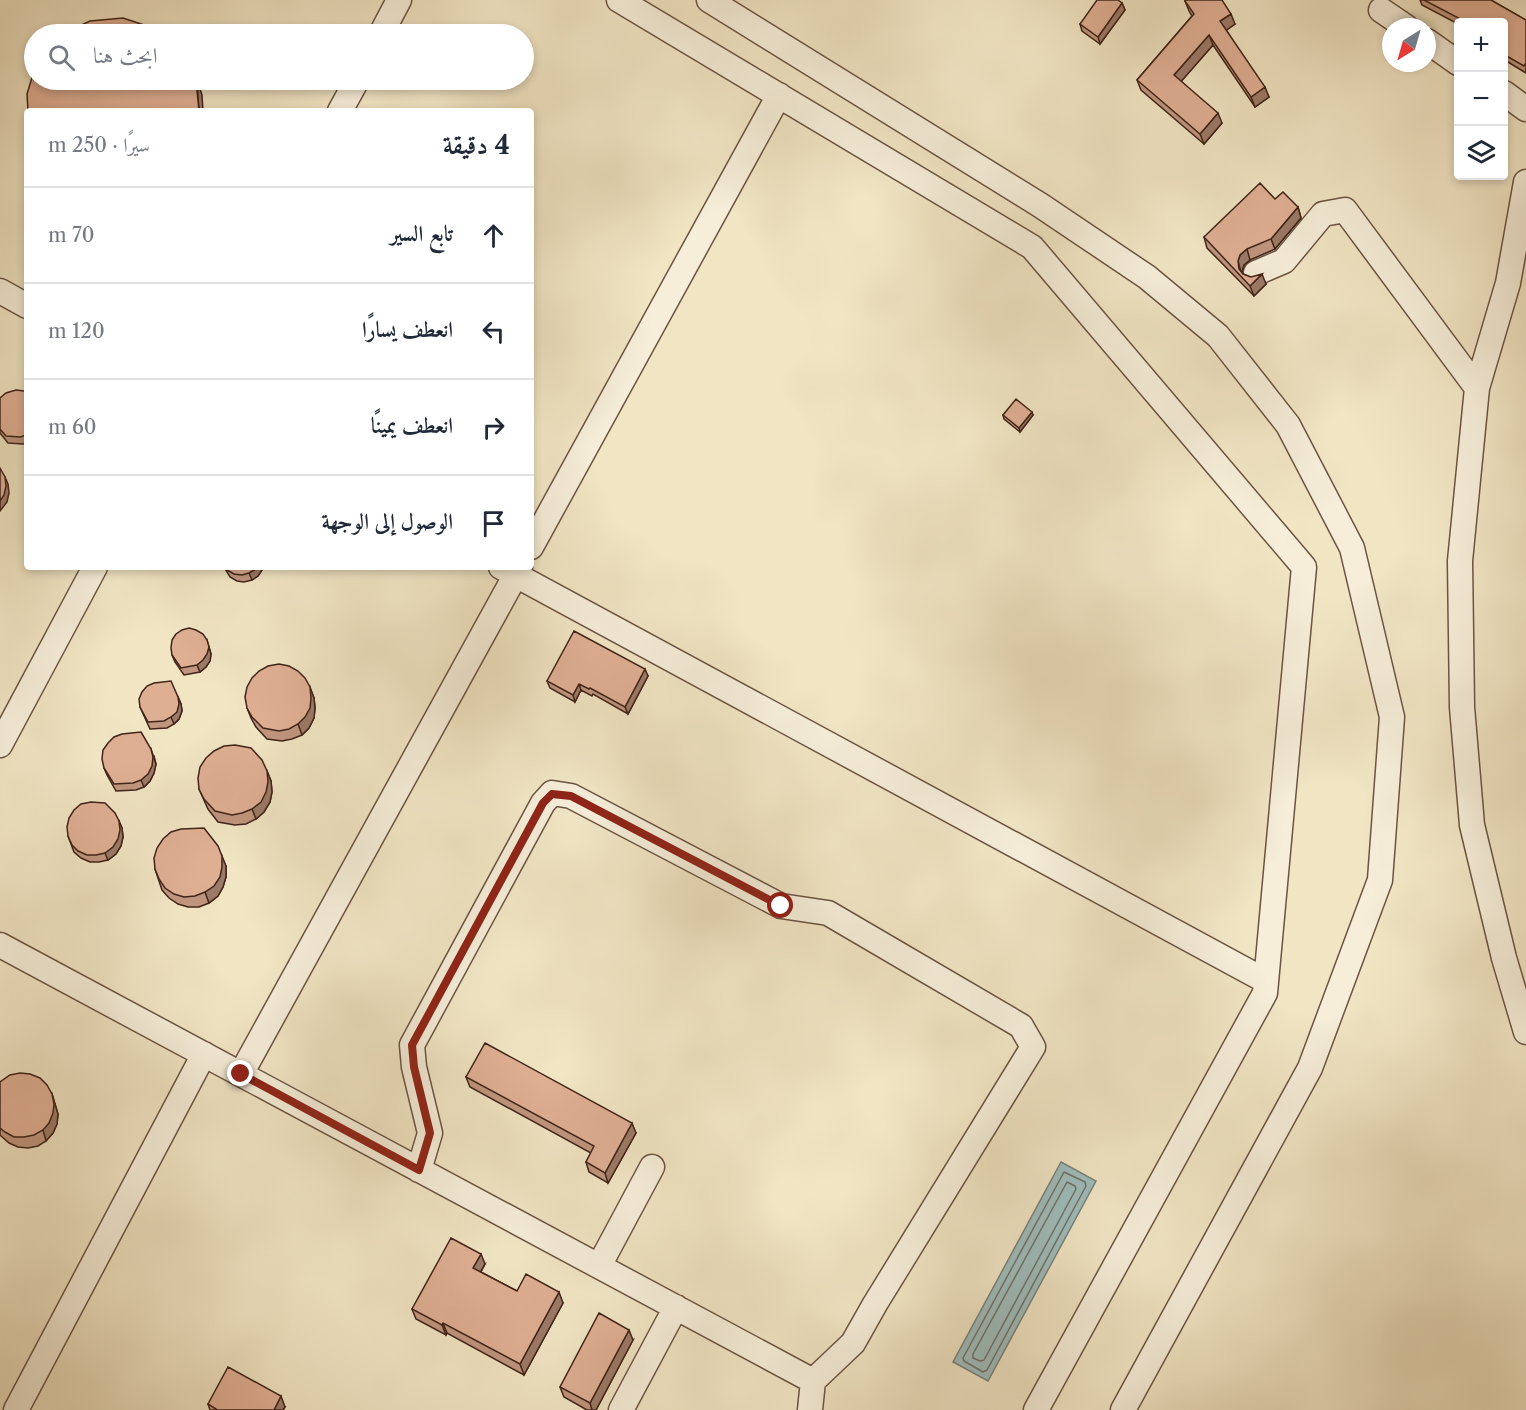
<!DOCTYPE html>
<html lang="ar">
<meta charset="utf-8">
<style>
:root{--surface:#fff;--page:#f2f2f3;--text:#1f2937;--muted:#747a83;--line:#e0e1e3}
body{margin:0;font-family:"Libre Caslon Text",Amiri,serif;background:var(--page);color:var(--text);direction:rtl}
.controls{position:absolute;right:18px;top:18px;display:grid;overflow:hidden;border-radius:6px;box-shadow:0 3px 9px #0003}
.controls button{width:54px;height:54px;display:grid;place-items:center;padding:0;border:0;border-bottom:2px solid var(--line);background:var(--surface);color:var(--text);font:30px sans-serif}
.compass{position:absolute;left:1382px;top:18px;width:54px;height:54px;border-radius:50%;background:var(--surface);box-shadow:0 3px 9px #0003;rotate:217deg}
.stop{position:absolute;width:18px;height:18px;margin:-14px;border:4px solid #8f2418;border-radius:50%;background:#fff}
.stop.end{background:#8f2418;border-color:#fff;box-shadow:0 2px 6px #0008}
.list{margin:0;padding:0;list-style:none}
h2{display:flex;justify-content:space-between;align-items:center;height:78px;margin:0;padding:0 24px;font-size:26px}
h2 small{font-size:20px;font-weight:400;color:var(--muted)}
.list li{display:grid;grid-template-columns:39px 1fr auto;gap:18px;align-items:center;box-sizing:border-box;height:96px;padding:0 24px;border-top:2px solid var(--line)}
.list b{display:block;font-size:22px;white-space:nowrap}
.list em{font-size:20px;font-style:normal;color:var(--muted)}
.icon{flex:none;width:33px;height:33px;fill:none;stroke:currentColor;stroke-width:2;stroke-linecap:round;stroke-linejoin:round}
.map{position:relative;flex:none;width:1526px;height:1410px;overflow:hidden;direction:ltr}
.search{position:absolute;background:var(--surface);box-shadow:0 3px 9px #0003;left:24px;top:24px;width:510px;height:66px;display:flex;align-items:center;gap:15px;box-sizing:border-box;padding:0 21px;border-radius:33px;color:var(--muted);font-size:22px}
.panel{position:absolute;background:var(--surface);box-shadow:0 3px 9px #0003;left:24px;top:108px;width:510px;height:462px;border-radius:6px;direction:rtl}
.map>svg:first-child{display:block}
.water{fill:#9ebdbd;stroke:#78807b;stroke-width:1.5}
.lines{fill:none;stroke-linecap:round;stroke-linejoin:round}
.shore{stroke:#6f706a;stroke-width:1.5}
.minor-casing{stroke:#6c5442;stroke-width:27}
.minor{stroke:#f6eed9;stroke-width:24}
.wall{fill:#c0967f;stroke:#402417;stroke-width:1.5}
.shaded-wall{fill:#9c7a68;stroke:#402417;stroke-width:1.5}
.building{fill:#dfaf94;stroke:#402417;stroke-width:1.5}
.route{stroke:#8f2418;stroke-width:8}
</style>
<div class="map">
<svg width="1526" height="1410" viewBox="0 0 1526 1410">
<rect width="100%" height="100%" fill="#f1e5c4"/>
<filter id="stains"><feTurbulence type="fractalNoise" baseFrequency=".00333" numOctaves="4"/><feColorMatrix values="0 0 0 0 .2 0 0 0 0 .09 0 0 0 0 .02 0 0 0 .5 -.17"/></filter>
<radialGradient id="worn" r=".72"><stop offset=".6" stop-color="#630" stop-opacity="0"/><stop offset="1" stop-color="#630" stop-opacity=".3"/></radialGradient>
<path class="water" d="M 1061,1162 L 1096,1181 L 988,1381 L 953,1362 Z"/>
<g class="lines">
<path class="shore" d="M 1064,1172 L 1085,1182 L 1086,1186 L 987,1370 L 983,1372 L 964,1361 L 963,1358 Z
M 1067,1182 L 1075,1186 L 1076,1189 L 984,1360 L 980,1361 L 973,1358 L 973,1354 Z"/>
<g class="minor-casing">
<path id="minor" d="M 619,0 L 1032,247 L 1304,567 L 1265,993 L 1036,1410
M 709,0 L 1040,205 L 1147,277 L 1218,336 L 1288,425 L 1352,548 L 1392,717 L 1380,880 L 1310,1068 L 1123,1410
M 1381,10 L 1406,27
M 381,34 L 399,0
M 1427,41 L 1458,63
M 1504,93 L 1526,109
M 340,111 L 357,80
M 1526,182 L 1508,283 L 1477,388 L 1460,561 L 1462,707 L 1472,825 L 1504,958 L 1526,1032
M 1256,273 L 1284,261 L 1323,214 L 1345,210 L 1477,388
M 0,291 L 27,306
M 531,547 L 779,95
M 501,567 L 1266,981
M 0,745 L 95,567
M 0,945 L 813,1381 L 853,1343 L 875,1304 L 1033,1047 L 1021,1026 L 828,913 L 781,906 L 571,796 L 552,793 L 543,803 L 412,1045 L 414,1067 L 430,1133 L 419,1170
M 241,1074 L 520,567
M 599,1266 L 652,1167
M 16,1410 L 204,1054
M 621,1410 L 676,1307
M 810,1410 L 813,1381"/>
</g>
<use href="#minor" class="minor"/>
</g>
<path class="wall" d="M 1420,0 L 1491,0 L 1526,20 L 1526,73 L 1503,59 L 1503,22 L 1458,22 L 1458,24 L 1422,5 Z
M 1185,1 L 1235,24 L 1226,30 L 1269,97 L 1255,107 L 1213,45 L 1181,81 L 1222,123 L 1204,144 L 1141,90 L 1137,80 L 1192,16 L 1189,11 Z
M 1122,3 L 1125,10 L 1100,44 L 1082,31 L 1080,24 Z
M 1275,199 L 1298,207 L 1301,218 L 1275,249 L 1250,260 L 1244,265 L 1242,272 L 1243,274 L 1266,284 L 1254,296 L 1207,248 L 1204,237 Z
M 27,392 L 27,443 L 23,444 L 8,443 L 0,433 L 0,398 Z
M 1003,415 L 1033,415 L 1020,432 L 1004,419 Z
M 224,567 L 263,567 L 262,570 L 258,576 L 252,580 L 244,582 L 237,581 L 230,577 Z
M 209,647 L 211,654 L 210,661 L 206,667 L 200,672 L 184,675 L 175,662 L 172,655 Z
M 648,676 L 628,714 L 593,694 L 592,696 L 581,690 L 575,702 L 550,688 L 547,681 Z
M 310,688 L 314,698 L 315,708 L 314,718 L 309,728 L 302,735 L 292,739 L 282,741 L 267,739 L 256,727 L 251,718 L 247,708 Z
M 178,697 L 181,704 L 182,711 L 179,719 L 174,724 L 167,728 L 150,729 L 140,707 Z
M 154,756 L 156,764 L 154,773 L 150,781 L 144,787 L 136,790 L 116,791 L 107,775 L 104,768 Z
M 267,771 L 271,781 L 272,792 L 270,802 L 264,812 L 256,819 L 246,824 L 235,825 L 218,822 L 208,809 L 199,789 Z
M 119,821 L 122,828 L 123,837 L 121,846 L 116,854 L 108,860 L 99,862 L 90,862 L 81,858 L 74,852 L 68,836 Z
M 226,866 L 226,877 L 223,887 L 218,896 L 209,903 L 199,907 L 188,907 L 178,904 L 169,898 L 162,890 L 155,869 Z
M 466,1077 L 636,1133 L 608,1183 L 589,1172 L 586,1162 L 591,1153 L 470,1087 Z
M 0,1082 L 52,1094 L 58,1114 L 57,1124 L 53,1133 L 46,1141 L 38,1146 L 28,1148 L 18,1147 L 9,1143 L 1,1136 L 0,1135 Z
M 485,1264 L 481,1272 L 517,1291 L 563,1303 L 524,1375 L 447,1333 L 446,1335 L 416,1319 L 412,1309 Z
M 633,1340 L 596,1410 L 587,1410 L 564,1397 L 560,1387 Z
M 208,1404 L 285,1407 L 283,1410 L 210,1410 Z"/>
<path class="shaded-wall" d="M 1122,3 L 1125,10 L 1100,44 L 1098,37 Z
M 1231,14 L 1235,24 L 1224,32 L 1220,21 Z
M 1209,35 L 1213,45 L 1178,85 L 1174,75 Z
M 197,81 L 202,95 L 203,111 L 199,111 Z
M 1265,87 L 1269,97 L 1255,107 L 1251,97 Z
M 1218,113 L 1222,123 L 1204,144 L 1200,134 Z
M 1298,207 L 1301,218 L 1275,249 L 1271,239 Z
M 1247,249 L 1250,260 L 1244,265 L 1242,272 L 1243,279 L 1238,261 L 1240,255 Z
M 1262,274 L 1266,284 L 1254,296 L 1250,286 Z
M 1032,412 L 1033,415 L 1020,432 L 1019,428 Z
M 5,477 L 8,484 L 9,493 L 7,502 L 0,511 L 0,501 Z
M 257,567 L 263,567 L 262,570 L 258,576 L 252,580 L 249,573 Z
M 207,640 L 211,654 L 210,661 L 206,667 L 200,672 L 197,665 Z
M 645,669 L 648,676 L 628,714 L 625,707 Z
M 579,684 L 581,690 L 575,702 L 573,695 Z
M 310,687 L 314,698 L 315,708 L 314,718 L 309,728 L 302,735 L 298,724 Z
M 178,697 L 181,704 L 182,711 L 179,719 L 174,724 L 171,717 Z
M 151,749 L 156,764 L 154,773 L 150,781 L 144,787 L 141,780 Z
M 267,771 L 271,781 L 272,792 L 270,802 L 264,812 L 256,819 L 252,809 Z
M 119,821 L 122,828 L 123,837 L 121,846 L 116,854 L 108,860 L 105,853 Z
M 222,856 L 226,866 L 226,877 L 223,887 L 218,896 L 209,903 L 205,892 Z
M 52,1094 L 58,1114 L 57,1124 L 53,1133 L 46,1141 L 43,1130 Z
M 632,1123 L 636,1133 L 608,1183 L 605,1173 Z
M 481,1254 L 485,1264 L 477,1278 L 473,1268 Z
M 559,1292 L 563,1303 L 524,1375 L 520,1364 Z
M 443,1323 L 447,1333 L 446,1335 L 442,1325 Z
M 629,1330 L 633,1340 L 596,1410 L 592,1410 L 590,1403 Z
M 281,1396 L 285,1407 L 283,1410 L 274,1410 Z"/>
<path class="building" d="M 1097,0 L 1118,0 L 1122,3 L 1098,37 L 1080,24 Z
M 1186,0 L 1222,0 L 1231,14 L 1220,21 L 1265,87 L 1251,97 L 1209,35 L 1174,75 L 1218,113 L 1200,134 L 1137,80 L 1194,14 L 1185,1 Z
M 1424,0 L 1491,0 L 1526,20 L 1526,63 L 1524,66 L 1503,54 L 1503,22 L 1466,22 Z
M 123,18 L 156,29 L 163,34 L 62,34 L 90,21 Z
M 34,71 L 34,80 L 196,80 L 199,111 L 28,111 L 27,94 Z
M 1260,183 L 1275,199 L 1283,192 L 1298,207 L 1271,239 L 1247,249 L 1240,255 L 1238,261 L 1239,269 L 1243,274 L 1251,277 L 1262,274 L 1250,286 L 1204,237 Z
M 16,390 L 24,391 L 27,392 L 27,435 L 20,437 L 6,436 L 0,429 L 0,398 L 6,393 Z
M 1016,399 L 1032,412 L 1019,428 L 1003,415 Z
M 0,468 L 5,477 L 6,486 L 4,495 L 0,501 Z
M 225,567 L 257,567 L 256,569 L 249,573 L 242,575 L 234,574 L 227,570 Z
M 189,628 L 196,630 L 203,634 L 207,640 L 209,647 L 207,654 L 203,660 L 197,665 L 181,668 L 172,655 L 171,648 L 172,640 L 176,634 L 182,630 Z
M 574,631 L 645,669 L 625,707 L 590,688 L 589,689 L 579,684 L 573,695 L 547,681 Z
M 279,664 L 289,666 L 298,671 L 305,678 L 310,687 L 311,698 L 310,708 L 305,717 L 298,724 L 289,729 L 279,731 L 263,728 L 252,717 L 247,708 L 245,697 L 247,687 L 252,678 L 259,671 L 268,666 Z
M 171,681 L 178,697 L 179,704 L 177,712 L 171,717 L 164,721 L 148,722 L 140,707 L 139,699 L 142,692 L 147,686 L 154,683 Z
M 141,732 L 151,749 L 153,757 L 152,766 L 148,774 L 141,780 L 133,783 L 114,784 L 104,768 L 102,759 L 103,750 L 108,743 L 114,737 L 122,734 Z
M 235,745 L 251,748 L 262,760 L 267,771 L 268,782 L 266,792 L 261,802 L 252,809 L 242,813 L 232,815 L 215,811 L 204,799 L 199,789 L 198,778 L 200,767 L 206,758 L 214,751 L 224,746 Z
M 91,802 L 105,803 L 115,813 L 119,821 L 120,830 L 118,839 L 113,847 L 105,853 L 96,855 L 87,855 L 78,851 L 72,845 L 68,836 L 67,827 L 69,818 L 74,810 L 81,804 Z
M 204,828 L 218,846 L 222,856 L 222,867 L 220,877 L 214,886 L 205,892 L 195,896 L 184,897 L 174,894 L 165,888 L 159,879 L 155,869 L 154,858 L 157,848 L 163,839 L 171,832 L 181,829 Z
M 485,1043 L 632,1123 L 605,1173 L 586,1162 L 594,1146 L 466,1077 Z
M 20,1073 L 30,1074 L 40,1078 L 47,1085 L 52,1094 L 54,1104 L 53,1113 L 49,1123 L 43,1130 L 34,1135 L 24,1137 L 14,1137 L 5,1132 L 0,1128 L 0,1082 L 10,1075 Z
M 451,1238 L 481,1254 L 473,1268 L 517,1291 L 526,1274 L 559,1292 L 520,1364 L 443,1323 L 442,1325 L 412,1309 Z
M 599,1313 L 629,1330 L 590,1403 L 560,1387 Z
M 228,1367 L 281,1396 L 274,1410 L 215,1410 L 216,1409 L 208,1404 Z"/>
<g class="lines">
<path class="route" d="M 241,1074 L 419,1170 L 430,1133 L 414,1067 L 412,1045 L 543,803 L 552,794 L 571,796 L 781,906"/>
</g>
<rect width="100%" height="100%" filter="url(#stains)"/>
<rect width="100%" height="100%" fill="url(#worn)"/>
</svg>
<div class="controls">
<button>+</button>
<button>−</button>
<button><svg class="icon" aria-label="layers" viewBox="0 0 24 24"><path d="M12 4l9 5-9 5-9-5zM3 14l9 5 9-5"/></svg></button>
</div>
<svg class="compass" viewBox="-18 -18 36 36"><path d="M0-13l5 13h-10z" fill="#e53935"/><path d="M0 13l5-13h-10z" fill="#747a83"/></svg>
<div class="stop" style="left:781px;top:906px"></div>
<div class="stop end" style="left:241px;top:1074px"></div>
<div class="search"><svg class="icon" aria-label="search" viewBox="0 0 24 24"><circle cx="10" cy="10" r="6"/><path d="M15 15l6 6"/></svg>ابحث هنا</div>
<section class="panel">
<h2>4 دقيقة<small>سيرًا · 250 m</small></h2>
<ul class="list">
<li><svg class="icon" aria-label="ahead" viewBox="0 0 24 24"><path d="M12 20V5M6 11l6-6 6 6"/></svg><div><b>تابع السير</b></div><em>70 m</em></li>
<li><svg class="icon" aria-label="left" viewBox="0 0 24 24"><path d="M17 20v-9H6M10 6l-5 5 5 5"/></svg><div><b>انعطف يسارًا</b></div><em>120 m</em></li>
<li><svg class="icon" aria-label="right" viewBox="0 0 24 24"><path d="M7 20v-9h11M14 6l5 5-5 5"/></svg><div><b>انعطف يمينًا</b></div><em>60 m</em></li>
<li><svg class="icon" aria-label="arrive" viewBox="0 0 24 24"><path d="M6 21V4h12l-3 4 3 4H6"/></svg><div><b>الوصول إلى الوجهة</b></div></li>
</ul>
</section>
</div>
